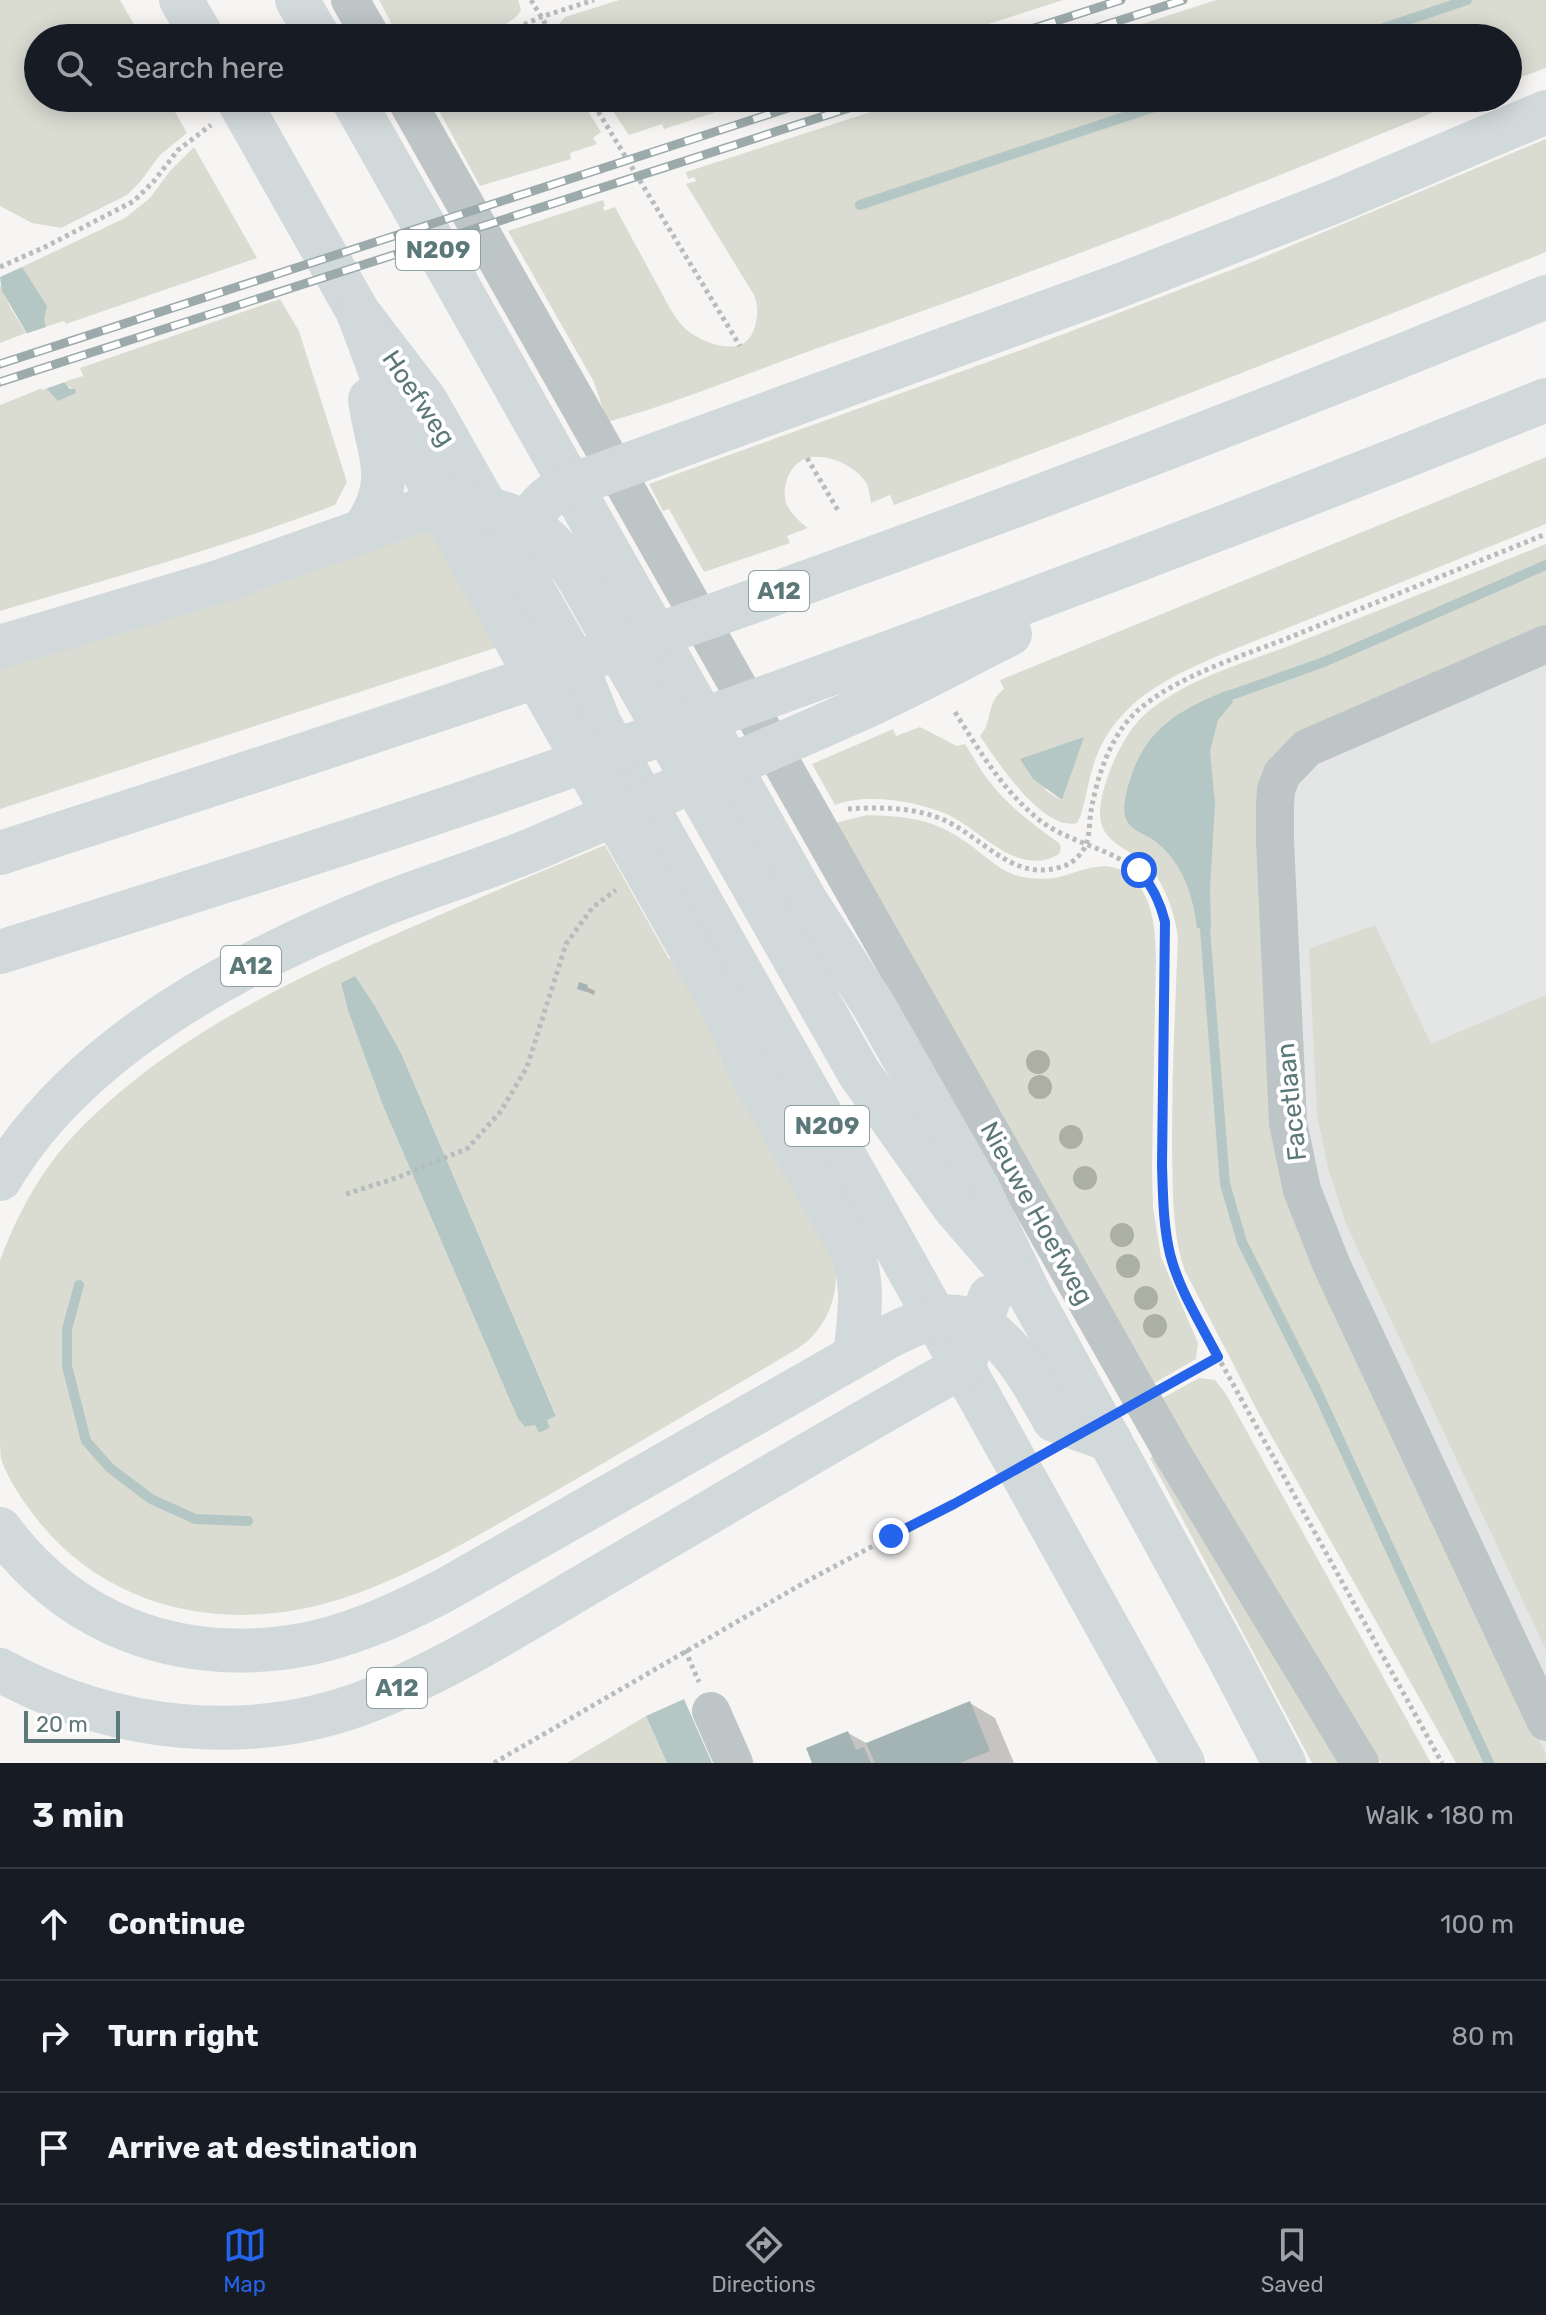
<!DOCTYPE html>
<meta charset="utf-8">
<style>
:root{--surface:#171b24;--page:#20242c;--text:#f1f3f6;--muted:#9ea1a6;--line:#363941;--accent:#2563eb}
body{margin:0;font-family:Rubik,sans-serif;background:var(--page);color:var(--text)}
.scale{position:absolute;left:24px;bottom:20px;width:96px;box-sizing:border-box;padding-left:8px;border:4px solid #5d7879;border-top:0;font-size:22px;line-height:28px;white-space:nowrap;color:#5d7879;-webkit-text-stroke:6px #fff;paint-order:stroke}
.stop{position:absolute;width:24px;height:24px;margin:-18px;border:6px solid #2563eb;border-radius:50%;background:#fff}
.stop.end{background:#2563eb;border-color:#fff;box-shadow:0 2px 8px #0008}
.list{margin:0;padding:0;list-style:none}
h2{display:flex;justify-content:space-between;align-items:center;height:104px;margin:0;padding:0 32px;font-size:34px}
h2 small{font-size:26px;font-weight:400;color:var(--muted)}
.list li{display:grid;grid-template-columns:52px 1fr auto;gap:24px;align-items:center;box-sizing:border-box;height:112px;padding:0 32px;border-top:2px solid var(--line)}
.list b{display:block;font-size:30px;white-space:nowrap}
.list em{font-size:26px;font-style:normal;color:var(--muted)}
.icon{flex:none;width:44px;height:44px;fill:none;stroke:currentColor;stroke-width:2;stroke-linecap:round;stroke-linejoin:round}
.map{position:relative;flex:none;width:1546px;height:1763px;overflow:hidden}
.search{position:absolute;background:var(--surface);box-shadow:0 4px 20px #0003;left:24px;right:24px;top:24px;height:88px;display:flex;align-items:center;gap:20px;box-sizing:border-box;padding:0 28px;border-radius:44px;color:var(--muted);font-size:30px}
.sheet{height:440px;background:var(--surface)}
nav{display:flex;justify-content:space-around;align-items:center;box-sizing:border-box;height:112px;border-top:2px solid var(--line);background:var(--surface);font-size:22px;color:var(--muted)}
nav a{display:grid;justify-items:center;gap:4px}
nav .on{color:var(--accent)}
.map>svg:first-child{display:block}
.built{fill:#e4e5e5}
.green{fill:#dadcd2;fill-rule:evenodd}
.water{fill:#b4c7c5}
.pier{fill:#f7f5f3}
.shadow{fill:#0003}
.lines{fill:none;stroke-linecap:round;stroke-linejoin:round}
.stream{stroke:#b4c7c5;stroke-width:10}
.building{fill:#a4b3b3}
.path{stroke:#b7bdbe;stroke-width:5;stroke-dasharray:4 4;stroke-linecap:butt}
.minor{stroke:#bdc5c6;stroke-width:38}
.major{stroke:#d1d9da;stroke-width:44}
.highway{stroke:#d1d9da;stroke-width:44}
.rail-casing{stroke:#9caaab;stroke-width:9}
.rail{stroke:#fff;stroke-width:6;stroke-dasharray:18;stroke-linecap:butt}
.tree{fill:#abb0a2}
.route{stroke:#2563eb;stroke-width:10}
.labels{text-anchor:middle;stroke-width:8;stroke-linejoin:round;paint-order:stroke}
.shield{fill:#fff;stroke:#8ea0a1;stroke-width:2}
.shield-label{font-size:24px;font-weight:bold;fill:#5d7879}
.street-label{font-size:26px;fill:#5d7879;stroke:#fff}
</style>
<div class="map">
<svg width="1546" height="1763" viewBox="0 0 1546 1763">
<rect width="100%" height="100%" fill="#f7f5f3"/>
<path class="built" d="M 1546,609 L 1546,1763 L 1245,1139 L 1234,743 Z"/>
<path class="green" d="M 0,0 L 120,0 L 140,35 L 136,38 L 38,38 L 38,98 L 167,98 L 187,133 L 160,155 L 140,182 L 127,195 L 61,228 L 32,223 L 0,206 Z
M 379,0 L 518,0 L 521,10 C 514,24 486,34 471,37 C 452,42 419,38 399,38 Z
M 619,0 L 1063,0 L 945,38 L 565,38 L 559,24 L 565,17 Z
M 1216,0 L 1546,0 L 1546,68 L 1508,82 L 1508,38 L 1099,38 Z
M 432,98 L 580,98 L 601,132 L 593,138 L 597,144 L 570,153 L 571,159 L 480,186 Z
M 604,98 L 759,98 L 664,129 L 662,124 L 629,135 Z
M 914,98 L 1467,98 C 1256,187 1045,269 829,344 C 755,370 683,401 607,422 L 594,382 L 508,231 L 603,200 L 605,206 L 603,207 L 604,211 L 615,207 L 672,312 C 677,319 681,325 688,331 C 708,346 747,359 755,326 C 758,315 758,305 754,295 L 686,184 L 696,181 L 694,177 L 688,179 L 686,172 Z
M 1546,139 L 1546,252 C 1330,339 1113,424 894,505 L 890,495 L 871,503 C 870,496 869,490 867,484 C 858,467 827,452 807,458 C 790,463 780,488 787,505 C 792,515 799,521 808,528 L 787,536 L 790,543 L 704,572 L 669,509 L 663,511 L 649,484 L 1032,346 L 1252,262 Z
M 194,147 L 257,258 L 66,324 L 64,321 L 45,327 L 22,267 L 125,218 L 150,198 L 170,171 Z
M 0,284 L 10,307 L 26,333 L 0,343 Z
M 280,299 L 299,331 L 347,482 L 335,505 C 225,547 113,578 0,611 L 0,405 L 45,387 L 58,400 L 76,392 L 63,382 L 83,376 L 80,368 Z
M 1546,457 L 1546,524 L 1220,655 C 1167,678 1117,701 1095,760 C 1089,778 1086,797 1081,815 L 1077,823 C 1043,832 996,760 980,736 C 994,720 985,703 1004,689 L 1000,680 ZM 1083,737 L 1062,800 L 1061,800 L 1045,790 Z
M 435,526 L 498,647 L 0,809 L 0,666 Z
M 1546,544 L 1546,628 L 1291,740 C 1276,751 1266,762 1260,779 L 1317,1272 L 1546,1755 L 1546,1763 L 1456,1763 L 1259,1414 L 1185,1271 C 1171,1230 1173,1188 1172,1145 C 1172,1075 1175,1006 1178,937 C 1174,912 1167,890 1152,870 C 1135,849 1101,846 1100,815 C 1099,787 1123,734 1143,716 C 1183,680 1242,664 1291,645 C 1376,611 1461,578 1546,544 Z
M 920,727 L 957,746 L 965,744 C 973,756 980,770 989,781 C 1008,806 1034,825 1059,843 L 1061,847 L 1059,854 C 1016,879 981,828 944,813 C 913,801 867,793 835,805 L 812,764 L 893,729 L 896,736 Z
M 867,815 C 906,816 934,819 966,842 C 984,854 1000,873 1023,877 C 1033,879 1044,879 1054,878 C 1079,874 1105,855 1130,876 C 1153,896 1155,927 1156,955 L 1152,1168 L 1153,1207 L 1161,1257 L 1198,1343 L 1196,1359 L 1151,1385 L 835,823 Z
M 605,845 L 669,959 L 680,956 L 828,1249 C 830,1254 834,1261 835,1267 C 840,1298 823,1333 797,1349 C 707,1402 618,1455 528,1507 C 457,1547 377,1596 296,1610 C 200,1627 103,1600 40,1523 C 25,1504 9,1482 1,1459 C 0,1451 0,1440 0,1431 C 0,1406 0,1381 0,1355 C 0,1333 0,1311 0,1289 C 0,1280 0,1270 0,1261 C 0,1260 6,1245 7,1243 C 23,1203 47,1163 77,1132 C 170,1037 285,983 405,930 C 471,901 537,873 605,845 ZM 355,977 L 375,1006 L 401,1053 L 556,1415 L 547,1420 L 550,1428 L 539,1433 L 535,1425 L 525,1427 L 518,1419 L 383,1106 L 348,1011 L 341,983 Z
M 1375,925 L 1431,1044 L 1546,995 L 1546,1650 L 1346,1224 L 1328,1168 L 1317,1114 L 1309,949 Z
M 1199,1378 L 1215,1380 L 1226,1394 L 1431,1763 L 1381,1763 L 1283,1607 L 1159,1400 Z
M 1153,1456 L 1343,1763 L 1312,1763 L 1150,1458 Z
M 646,1716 L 667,1763 L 567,1763 Z"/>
<path class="water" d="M 22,267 L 47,306 L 44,320 L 63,381 L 70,389 L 75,389 L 76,393 L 58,401 L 45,387 L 29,337 L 2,291 L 0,277 Z
M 1228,690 L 1233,702 L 1218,720 L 1210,751 L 1215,804 L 1210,888 L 1211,929 L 1197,928 C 1193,895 1183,863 1155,841 C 1146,834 1131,831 1126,819 C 1122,809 1126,793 1129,783 C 1145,728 1179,710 1228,690 Z
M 1084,737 L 1062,800 L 1033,779 L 1020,759 Z
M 355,976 L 375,1006 L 401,1053 L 556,1416 L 547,1420 L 550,1428 L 539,1433 L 535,1425 L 525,1427 L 518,1419 L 383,1106 L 348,1011 L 341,983 Z
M 684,1699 L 712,1763 L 667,1763 L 646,1716 Z"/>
<path class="pier" d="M 49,326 L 68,381 L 42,390 L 38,380 L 40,377 L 29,341 L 22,335 Z"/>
<path class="shadow" d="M 587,987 L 595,991 L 594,995 L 579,988 Z
M 970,1703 L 995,1718 L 1014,1763 L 814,1763 L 848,1733 L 868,1744 Z"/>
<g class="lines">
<path class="stream" d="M 1354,38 L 1467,0
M 860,205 L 1166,103
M 1221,703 L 1231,695 L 1324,662 L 1546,565
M 1204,916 L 1225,1184 L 1242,1242 L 1317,1391 L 1489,1763
M 79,1285 L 67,1329 L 67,1366 L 86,1441 L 110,1468 L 151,1499 L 195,1519 L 248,1521"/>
</g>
<path class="building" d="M 579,982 L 588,985 L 586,992 L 577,989 Z
M 970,1701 L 990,1751 L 960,1763 L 875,1763 L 866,1743 Z
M 848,1731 L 856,1750 L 864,1747 L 871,1763 L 812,1763 L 806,1748 Z"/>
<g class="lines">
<path class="path" d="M 531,0 L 554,38
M 495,38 L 541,17 L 594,0
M 590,98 L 740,346
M 0,267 L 45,247 L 134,201 L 154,181 L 178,150 L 211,125
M 807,458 L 839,512
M 955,712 C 980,752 1002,789 1038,819 C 1054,832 1074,839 1093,847 C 1151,869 1165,893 1166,954 L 1162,1165 L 1166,1230 L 1170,1253 L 1177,1274 L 1218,1357 L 1442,1763
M 848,809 C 879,807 915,807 944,820 C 982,837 1012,880 1057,868 C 1069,866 1079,858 1085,847 C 1090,836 1089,822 1091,811 C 1097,777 1110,737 1135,713 C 1175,676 1243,656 1293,636 C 1377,602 1462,568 1546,534
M 346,1194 L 399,1177 L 468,1148 L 501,1111 L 527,1067 L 566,944 L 593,907 L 616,890
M 1172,1383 L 1218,1357
M 685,1650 L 699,1682
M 494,1763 L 807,1581 L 988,1485"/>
<path class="minor" d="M 350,0 L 372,38
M 405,98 L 1174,1456 L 1360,1763
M 1546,644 L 1307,748 L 1282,774 L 1276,790 L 1275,805 L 1275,841 L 1288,1123 L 1302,1190 L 1332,1266 L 1546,1722
M 711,1711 L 734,1763"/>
<path class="major" d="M 181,0 L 203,38
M 297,0 L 319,38
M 237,98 L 358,312 L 426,401 L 577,667 L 600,724 L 896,1247 L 1183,1763
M 352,98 L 807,903 L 874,1006 L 979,1190 L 1030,1295 L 1229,1658 L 1284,1763"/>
<path class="highway" d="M 358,312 L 396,414 L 439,504 L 724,1009 L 752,1074 L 850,1247 C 866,1283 859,1318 855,1356
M 361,533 C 400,481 377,454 370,399
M 511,552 C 524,528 536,502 561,489 L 1121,285 L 1336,201 L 1546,112
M 0,647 L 218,582 L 439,504 C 504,504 545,523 579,579 L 859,1073 L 954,1207 L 1030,1295
M 0,853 C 197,790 393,726 588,659 C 911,548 1230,427 1546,297
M 0,952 C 181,895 362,839 542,776 C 880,659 1214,534 1546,400
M 0,1179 C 78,1046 243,960 382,905 C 435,884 489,868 541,846 C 643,802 746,760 847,715 C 902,691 956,661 1010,634
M 0,1529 C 70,1624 174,1663 290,1647 C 345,1639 397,1615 445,1590 L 890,1336 C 906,1328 924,1319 942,1317 C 997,1310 1032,1381 1054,1420 L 1110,1440
M 0,1670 C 114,1732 251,1748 373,1699 C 458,1665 543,1609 623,1563 C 736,1497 848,1430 963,1366 L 990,1297"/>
<g class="rail-casing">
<path id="rail" d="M 1004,38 L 1121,0
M 1065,38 L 1183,0
M 0,364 L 819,98
M 0,382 L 880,98"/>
</g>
<use href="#rail" class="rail"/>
</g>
<g class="tree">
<circle cx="1038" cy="1062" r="12"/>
<circle cx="1040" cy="1087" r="12"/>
<circle cx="1071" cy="1137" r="12"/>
<circle cx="1085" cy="1178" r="12"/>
<circle cx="1122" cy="1235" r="12"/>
<circle cx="1128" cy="1266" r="12"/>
<circle cx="1146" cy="1298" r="12"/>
<circle cx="1155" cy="1326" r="12"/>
</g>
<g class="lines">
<path class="route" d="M 891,1536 L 954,1504 L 1218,1357 C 1201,1324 1179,1290 1170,1254 C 1163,1225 1163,1194 1162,1165 L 1165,922 C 1160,902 1153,887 1139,870"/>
</g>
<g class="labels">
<g class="shield">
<rect x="396" y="230" width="84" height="40" rx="6"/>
<rect x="749" y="571" width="60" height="40" rx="6"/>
<rect x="221" y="946" width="60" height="40" rx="6"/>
<rect x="785" y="1106" width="84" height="40" rx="6"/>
<rect x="367" y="1668" width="60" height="40" rx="6"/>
</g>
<g class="shield-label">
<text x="438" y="258">N209</text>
<text x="779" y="599">A12</text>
<text x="251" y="974">A12</text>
<text x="827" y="1134">N209</text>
<text x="397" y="1696">A12</text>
</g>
<g class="street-label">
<text transform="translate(419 398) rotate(56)" y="9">Hoefweg</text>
<text transform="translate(1291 1102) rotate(-96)" y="9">Facetlaan</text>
<text transform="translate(1037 1213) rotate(61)" y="9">Nieuwe Hoefweg</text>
</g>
</g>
</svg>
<div class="scale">20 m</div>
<div class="stop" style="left:1139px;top:870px"></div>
<div class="stop end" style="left:891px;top:1536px"></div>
<div class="search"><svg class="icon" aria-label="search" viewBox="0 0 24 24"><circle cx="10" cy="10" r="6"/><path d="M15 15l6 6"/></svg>Search here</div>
</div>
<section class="sheet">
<h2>3 min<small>Walk · 180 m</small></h2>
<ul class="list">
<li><svg class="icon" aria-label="ahead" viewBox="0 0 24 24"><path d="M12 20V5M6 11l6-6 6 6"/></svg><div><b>Continue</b></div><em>100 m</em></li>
<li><svg class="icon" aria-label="right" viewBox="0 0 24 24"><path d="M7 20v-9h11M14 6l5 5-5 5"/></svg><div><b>Turn right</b></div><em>80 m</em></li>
<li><svg class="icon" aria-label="arrive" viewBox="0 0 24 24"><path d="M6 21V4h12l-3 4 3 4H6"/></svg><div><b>Arrive at destination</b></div></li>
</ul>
</section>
<nav>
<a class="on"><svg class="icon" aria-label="map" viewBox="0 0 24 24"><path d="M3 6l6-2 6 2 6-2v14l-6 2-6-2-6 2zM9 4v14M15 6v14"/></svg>Map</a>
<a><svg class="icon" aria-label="directions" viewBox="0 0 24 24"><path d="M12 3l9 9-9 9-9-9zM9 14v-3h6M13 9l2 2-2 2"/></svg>Directions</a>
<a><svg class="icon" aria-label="saved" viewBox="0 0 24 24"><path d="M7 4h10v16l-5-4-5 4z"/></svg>Saved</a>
</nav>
